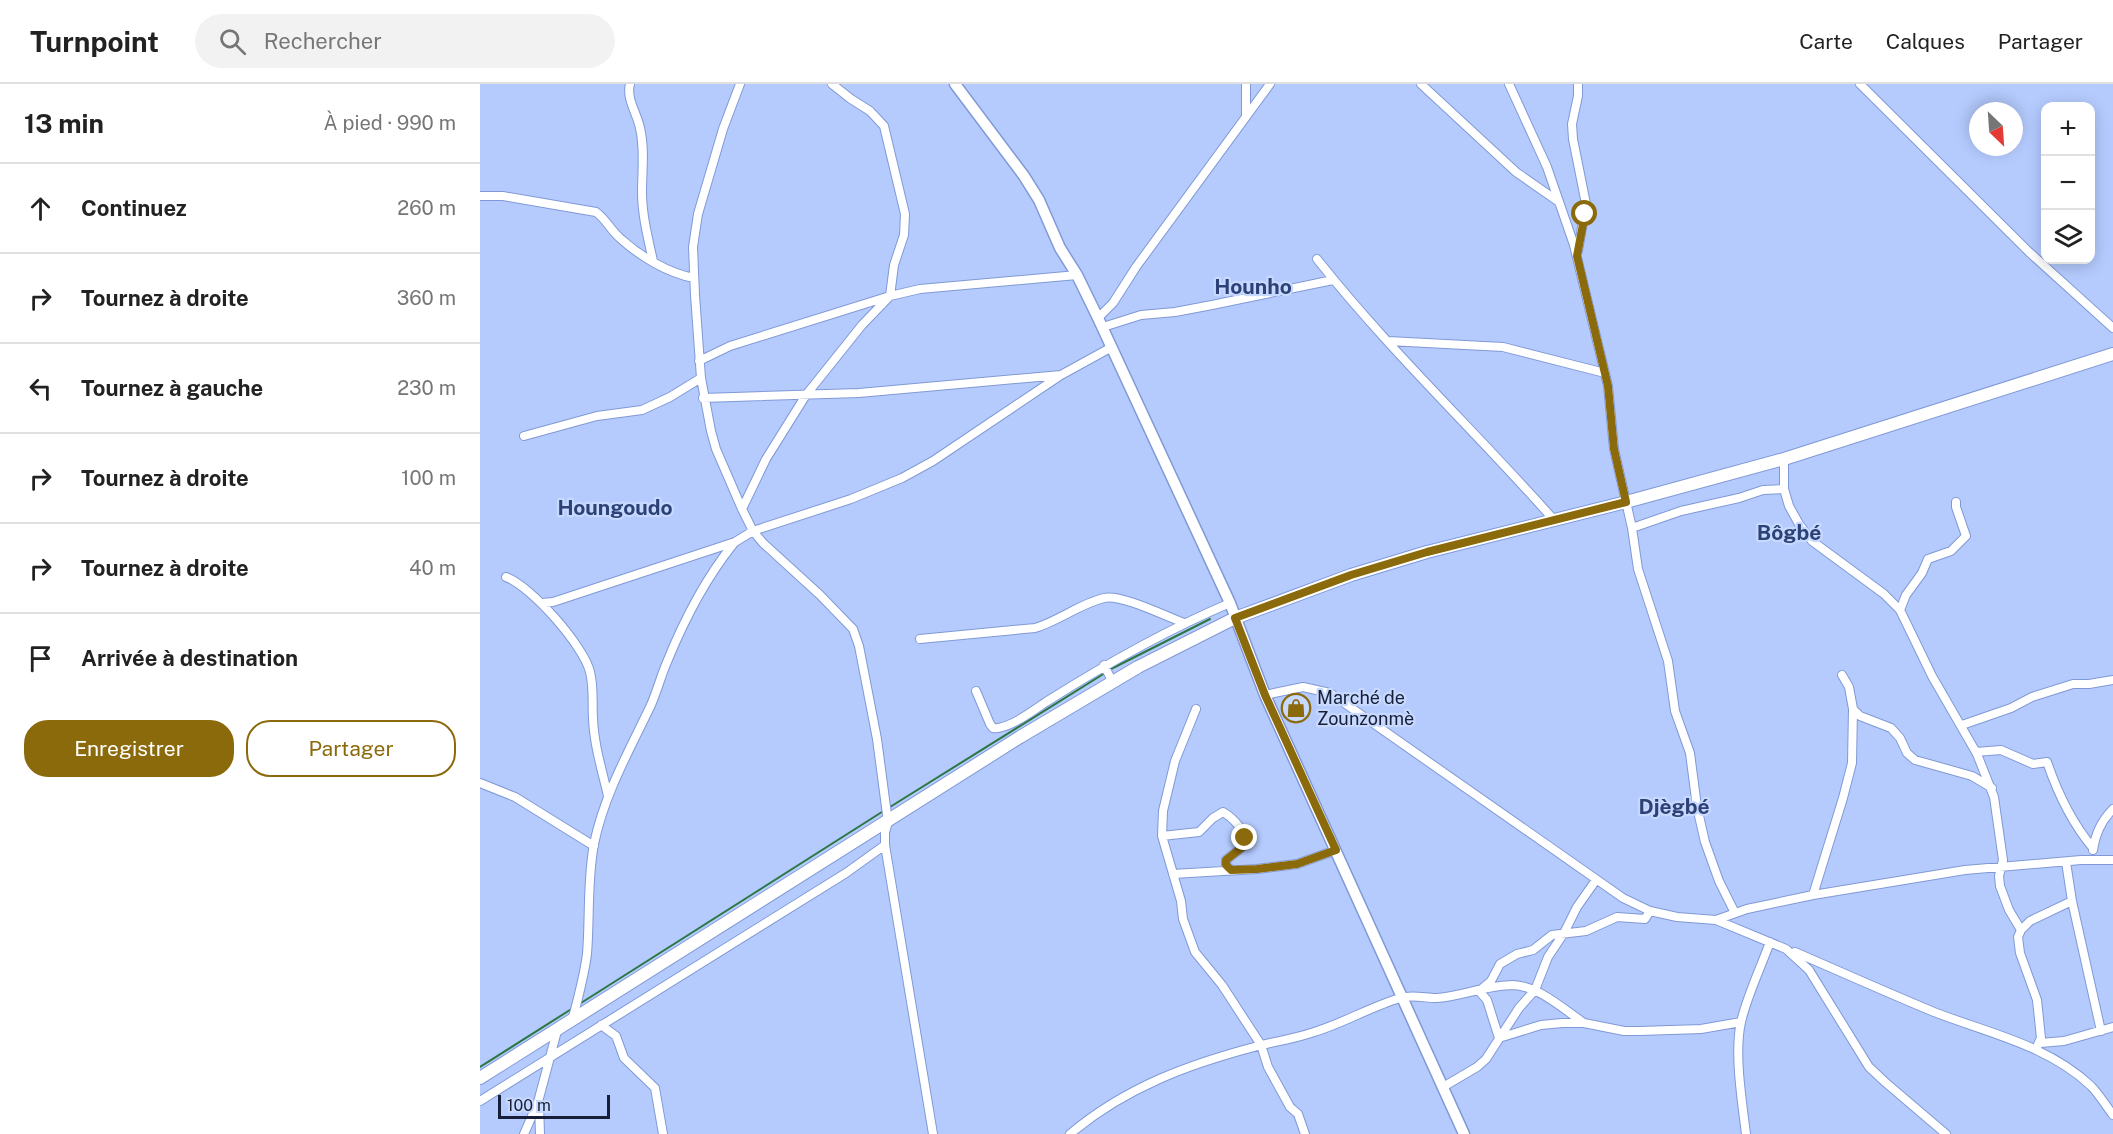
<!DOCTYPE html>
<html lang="fr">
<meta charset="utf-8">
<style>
:root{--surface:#fff;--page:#f2f2f2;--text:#222;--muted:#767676;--line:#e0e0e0;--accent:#8b6a0b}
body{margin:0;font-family:"Public Sans",sans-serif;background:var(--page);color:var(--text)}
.controls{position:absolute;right:18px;top:18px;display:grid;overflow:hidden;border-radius:12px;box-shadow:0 3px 15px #0003}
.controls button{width:54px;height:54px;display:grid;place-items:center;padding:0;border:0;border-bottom:2px solid var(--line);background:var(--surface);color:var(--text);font:30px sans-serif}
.compass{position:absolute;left:1489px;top:18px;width:54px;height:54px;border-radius:50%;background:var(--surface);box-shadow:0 3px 15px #0003;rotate:155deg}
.scale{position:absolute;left:18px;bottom:15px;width:112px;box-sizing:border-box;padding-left:6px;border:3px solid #161f37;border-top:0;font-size:16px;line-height:21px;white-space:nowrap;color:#161f37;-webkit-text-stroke:4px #c8d9ff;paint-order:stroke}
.stop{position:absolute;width:18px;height:18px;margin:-14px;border:4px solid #8b6a0b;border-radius:50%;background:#fff}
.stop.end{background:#8b6a0b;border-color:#fff;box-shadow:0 2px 6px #0008}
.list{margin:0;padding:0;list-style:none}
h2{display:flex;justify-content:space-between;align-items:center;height:78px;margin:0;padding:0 24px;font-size:26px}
h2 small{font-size:20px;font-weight:400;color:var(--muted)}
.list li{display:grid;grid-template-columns:39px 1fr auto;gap:18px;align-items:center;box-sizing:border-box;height:90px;padding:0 24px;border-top:2px solid var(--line)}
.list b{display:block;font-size:22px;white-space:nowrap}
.list em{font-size:20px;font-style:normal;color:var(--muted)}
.actions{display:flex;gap:12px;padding:18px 24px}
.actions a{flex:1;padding:14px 0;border:2px solid var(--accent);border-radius:24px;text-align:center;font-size:21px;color:var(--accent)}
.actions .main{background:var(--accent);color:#fff}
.icon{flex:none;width:33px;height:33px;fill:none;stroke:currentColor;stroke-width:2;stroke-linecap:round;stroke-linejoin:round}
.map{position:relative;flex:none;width:1633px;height:1050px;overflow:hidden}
header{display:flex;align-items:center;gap:36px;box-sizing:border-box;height:84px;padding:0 30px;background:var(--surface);border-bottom:2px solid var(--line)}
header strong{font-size:28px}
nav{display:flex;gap:33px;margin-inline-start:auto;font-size:21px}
.search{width:420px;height:54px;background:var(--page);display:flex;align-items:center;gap:15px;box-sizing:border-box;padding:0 21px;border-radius:33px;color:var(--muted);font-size:22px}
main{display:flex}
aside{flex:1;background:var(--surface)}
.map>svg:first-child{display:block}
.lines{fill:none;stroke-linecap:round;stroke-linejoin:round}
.stream{stroke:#2b7842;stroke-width:2}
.minor-casing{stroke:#8099d6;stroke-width:10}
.tertiary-casing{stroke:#8099d6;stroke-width:13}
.primary-casing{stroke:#8099d6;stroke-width:14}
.minor{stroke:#fff;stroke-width:8}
.tertiary{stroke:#fff;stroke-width:10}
.primary{stroke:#fff;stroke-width:12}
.route{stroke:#8b6a0b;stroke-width:8}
.labels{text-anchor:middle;stroke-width:4.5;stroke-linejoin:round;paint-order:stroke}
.poi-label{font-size:18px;fill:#161f37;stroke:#c8d9ff;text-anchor:start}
.quarter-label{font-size:21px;font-weight:bold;fill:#2c4176;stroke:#c8d9ff}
</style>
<header>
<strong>Turnpoint</strong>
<div class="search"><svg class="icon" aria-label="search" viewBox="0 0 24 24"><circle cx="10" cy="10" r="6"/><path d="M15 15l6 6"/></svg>Rechercher</div>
<nav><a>Carte</a><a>Calques</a><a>Partager</a></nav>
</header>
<main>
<aside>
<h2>13 min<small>À pied · 990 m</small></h2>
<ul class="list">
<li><svg class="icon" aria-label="ahead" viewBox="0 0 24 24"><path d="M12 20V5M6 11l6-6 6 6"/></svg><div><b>Continuez</b></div><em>260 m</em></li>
<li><svg class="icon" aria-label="right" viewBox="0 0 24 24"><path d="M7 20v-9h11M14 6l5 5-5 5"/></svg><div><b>Tournez à droite</b></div><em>360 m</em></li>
<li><svg class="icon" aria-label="left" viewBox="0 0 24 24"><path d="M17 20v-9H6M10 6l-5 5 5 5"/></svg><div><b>Tournez à gauche</b></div><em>230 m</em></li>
<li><svg class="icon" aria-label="right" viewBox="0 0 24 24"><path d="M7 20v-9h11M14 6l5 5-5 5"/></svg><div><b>Tournez à droite</b></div><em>100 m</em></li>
<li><svg class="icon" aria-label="right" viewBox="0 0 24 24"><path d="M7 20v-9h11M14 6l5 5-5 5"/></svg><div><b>Tournez à droite</b></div><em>40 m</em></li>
<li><svg class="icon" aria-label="arrive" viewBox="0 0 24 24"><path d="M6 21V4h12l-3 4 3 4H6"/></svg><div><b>Arrivée à destination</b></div></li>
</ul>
<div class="actions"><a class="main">Enregistrer</a><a>Partager</a></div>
</aside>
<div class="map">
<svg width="1633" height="1050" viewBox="0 0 1633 1050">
<rect width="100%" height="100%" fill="#b5cbfe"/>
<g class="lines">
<path class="stream" d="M 410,723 L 633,584 L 730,535
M 101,919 L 405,726
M 0,983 L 93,924"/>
<g class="minor-casing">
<path id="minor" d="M 150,0 C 146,15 157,29 160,44 C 165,65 162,87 162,108 C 162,131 168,154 173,177
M 260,0 L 243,45 L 218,130 L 213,163 L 215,211 L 221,294 L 231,347 L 236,365 L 262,425 L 273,447 L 283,459 L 340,511 L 373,545 L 379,562 L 397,655 L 408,738 L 405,748 L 405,761 L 453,1050
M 766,0 L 766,31
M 941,0 L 1036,88 L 1079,118
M 1029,0 L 1067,83 L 1094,161 L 1128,302 L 1134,365 L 1152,444 L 1158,485 L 1188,577 L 1195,627 L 1210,669 L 1217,723 L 1225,758 L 1239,797 L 1255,829
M 1098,0 L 1098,12 L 1092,40 L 1093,55 L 1106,120 L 1098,167
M 1380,0 L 1549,168 L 1633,244
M 0,112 L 23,112 L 116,128 C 126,135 131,147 141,155 C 161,173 188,189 214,194
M 837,175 C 910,267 996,348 1074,436
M 618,234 L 633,219 L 656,183 L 790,0
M 623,243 L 661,231 L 695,228 L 732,221 L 853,196
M 908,257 L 1023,263 L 1125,289
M 219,277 L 250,262 L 410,212 L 440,205 L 597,191
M 223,314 L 379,309 L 581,291
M 44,352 L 117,332 L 162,326 L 190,313 L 221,294
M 1304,375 L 1304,405 L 1309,422 L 1319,440 L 1332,457 L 1404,510 L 1420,526 L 1452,592 L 1497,670 L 1514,713 L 1523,776 L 1519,792 L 1520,802 L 1529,826 L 1541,846
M 262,425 L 286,375 L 326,311 L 382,241 L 410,212 L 414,181 L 424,151 L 425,130 L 404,42 L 390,27 L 371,15 L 352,0
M 1152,444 L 1201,427 L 1259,414 L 1283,406 L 1304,405
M 26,493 C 51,502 104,562 110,588 C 114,604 112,619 113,634 C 114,661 122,686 128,712
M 62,519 L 73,518 L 255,458 L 273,447 L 371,415 L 422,394 L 453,377 L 581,291 L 632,263
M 1420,526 L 1426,511 L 1442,489 L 1448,475 L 1471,467 L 1486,452 L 1476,423 L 1476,418
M 440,555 L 555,544 C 579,537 599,520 624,514 C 641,510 685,532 704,539
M 624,581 L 632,597
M 1362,591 L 1369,603 L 1373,625 L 1380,632 L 1411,644 L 1420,654 L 1427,669 L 1435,676 L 1492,692 L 1512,704
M 496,607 L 510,640 L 513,644 C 528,646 554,626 566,618 C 626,580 684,547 750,519
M 785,611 L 823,603 L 850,609 L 1143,814 L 1170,827 L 1197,833 L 1236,836 L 1306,865 L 1329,886 L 1389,983 L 1405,998 L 1466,1050
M 716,625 L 695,677 L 683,727 L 682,752 L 701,817 L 703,835 L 715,868 L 742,901 L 781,961 L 788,983 L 810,1023 L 818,1030 L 825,1050
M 1482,641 L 1531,624 L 1552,613 L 1593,600 L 1609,600 L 1633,596
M 1496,668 L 1521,666 L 1553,680 L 1567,678 C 1578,710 1591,738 1613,764
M 0,699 L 35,713 L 114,762
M 682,752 L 719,748 L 733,734 L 743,728 C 755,735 765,747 765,761 L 746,776 L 746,781 L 751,786
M 1613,766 C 1615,751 1622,736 1633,725
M 1586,778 L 1592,817 L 1621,947
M 693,790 L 777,785 L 817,780 L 856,766
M 1333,811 L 1363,714 L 1372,679 L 1373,625
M 1170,827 L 1165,835 L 1137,833 L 1106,847 L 1072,851 L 1053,866 L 1037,870 L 1020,880 L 1011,897 L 999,907 L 1007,916 L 1019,954 L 1061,941 L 1082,939 L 1104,939 L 1144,947 L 1160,947 L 1221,945 L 1261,938
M 1236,836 L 1267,825 L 1333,811 L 1485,786 L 1601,776 L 1633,776
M 1315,868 C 1361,888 1408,909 1454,928 C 1508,949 1568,961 1611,1002 C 1619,1010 1626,1022 1633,1031
M 92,937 C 98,915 104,893 107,870 C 110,833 107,797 114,760 C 124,711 149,667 171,621 C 177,607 181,592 187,578 C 204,536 225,495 254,459
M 121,941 L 136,952 L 144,974 L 175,1004 L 183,1050
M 1560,959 L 1584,957 L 1633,943
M 1556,965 L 1561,954 L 1557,916 L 1540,869 L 1538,853 L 1541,846 L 1550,837 L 1592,817
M 963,1003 L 997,983 L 1006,975 L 1039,924 L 1055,906 L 1068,873 L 1084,849 L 1097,823 L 1116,796
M 0,1017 L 366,789 L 405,761
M 59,1020 L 60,1050
M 44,1050 L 58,1018 L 77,947
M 590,1050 C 646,1003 709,980 778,962 C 796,957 814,955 831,949 C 862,940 890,923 920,914 C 931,910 945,914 956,914 C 980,913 1006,901 1033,901 C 1059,902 1083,925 1104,939
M 1266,1050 C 1262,1017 1254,969 1261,938 C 1267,912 1281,883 1290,858"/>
</g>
<g class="tertiary-casing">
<path id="tertiary" d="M 475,0 L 544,92 L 559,116 L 580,164 L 597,191 L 618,234 L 750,519 L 785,611 L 984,1050"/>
</g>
<g class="primary-casing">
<path id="primary" d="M 0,994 L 540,653 L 658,583 L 755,534 L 871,491 L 947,468 L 1146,418 L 1304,375 L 1633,270"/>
</g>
<use href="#minor" class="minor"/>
<use href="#tertiary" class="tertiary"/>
<use href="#primary" class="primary"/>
</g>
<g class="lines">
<path class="route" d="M 765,754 L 765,761 L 746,776 L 746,781 L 751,786 L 777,785 L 817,780 L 856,766 L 785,611 L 755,534 L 871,491 L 947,468 L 1146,418 L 1134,365 L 1128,302 L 1097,172 L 1105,130"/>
</g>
<defs>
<g id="shop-ring" transform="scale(1.5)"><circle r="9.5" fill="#c8d9ff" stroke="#8b6a0b" stroke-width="1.5"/><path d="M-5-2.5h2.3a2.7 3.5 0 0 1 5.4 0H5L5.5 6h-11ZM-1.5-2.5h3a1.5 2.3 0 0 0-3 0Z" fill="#8b6a0b"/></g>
</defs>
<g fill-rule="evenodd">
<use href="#shop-ring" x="816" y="624"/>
</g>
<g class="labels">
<g class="poi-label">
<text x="837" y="620">Marché de<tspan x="837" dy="21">Zounzonmè</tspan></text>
</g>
<g class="quarter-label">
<text x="773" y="210">Hounho</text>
<text x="135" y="431">Houngoudo</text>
<text x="1309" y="456">Bôgbé</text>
<text x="1194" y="730">Djègbé</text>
</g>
</g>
</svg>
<div class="controls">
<button>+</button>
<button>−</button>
<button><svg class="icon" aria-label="layers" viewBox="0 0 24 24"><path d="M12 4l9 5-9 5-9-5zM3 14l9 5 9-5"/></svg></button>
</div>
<svg class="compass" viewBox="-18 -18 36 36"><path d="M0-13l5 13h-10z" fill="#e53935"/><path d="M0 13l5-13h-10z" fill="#767676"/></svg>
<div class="scale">100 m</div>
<div class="stop" style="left:1105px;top:130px"></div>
<div class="stop end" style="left:765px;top:754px"></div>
</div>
</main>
